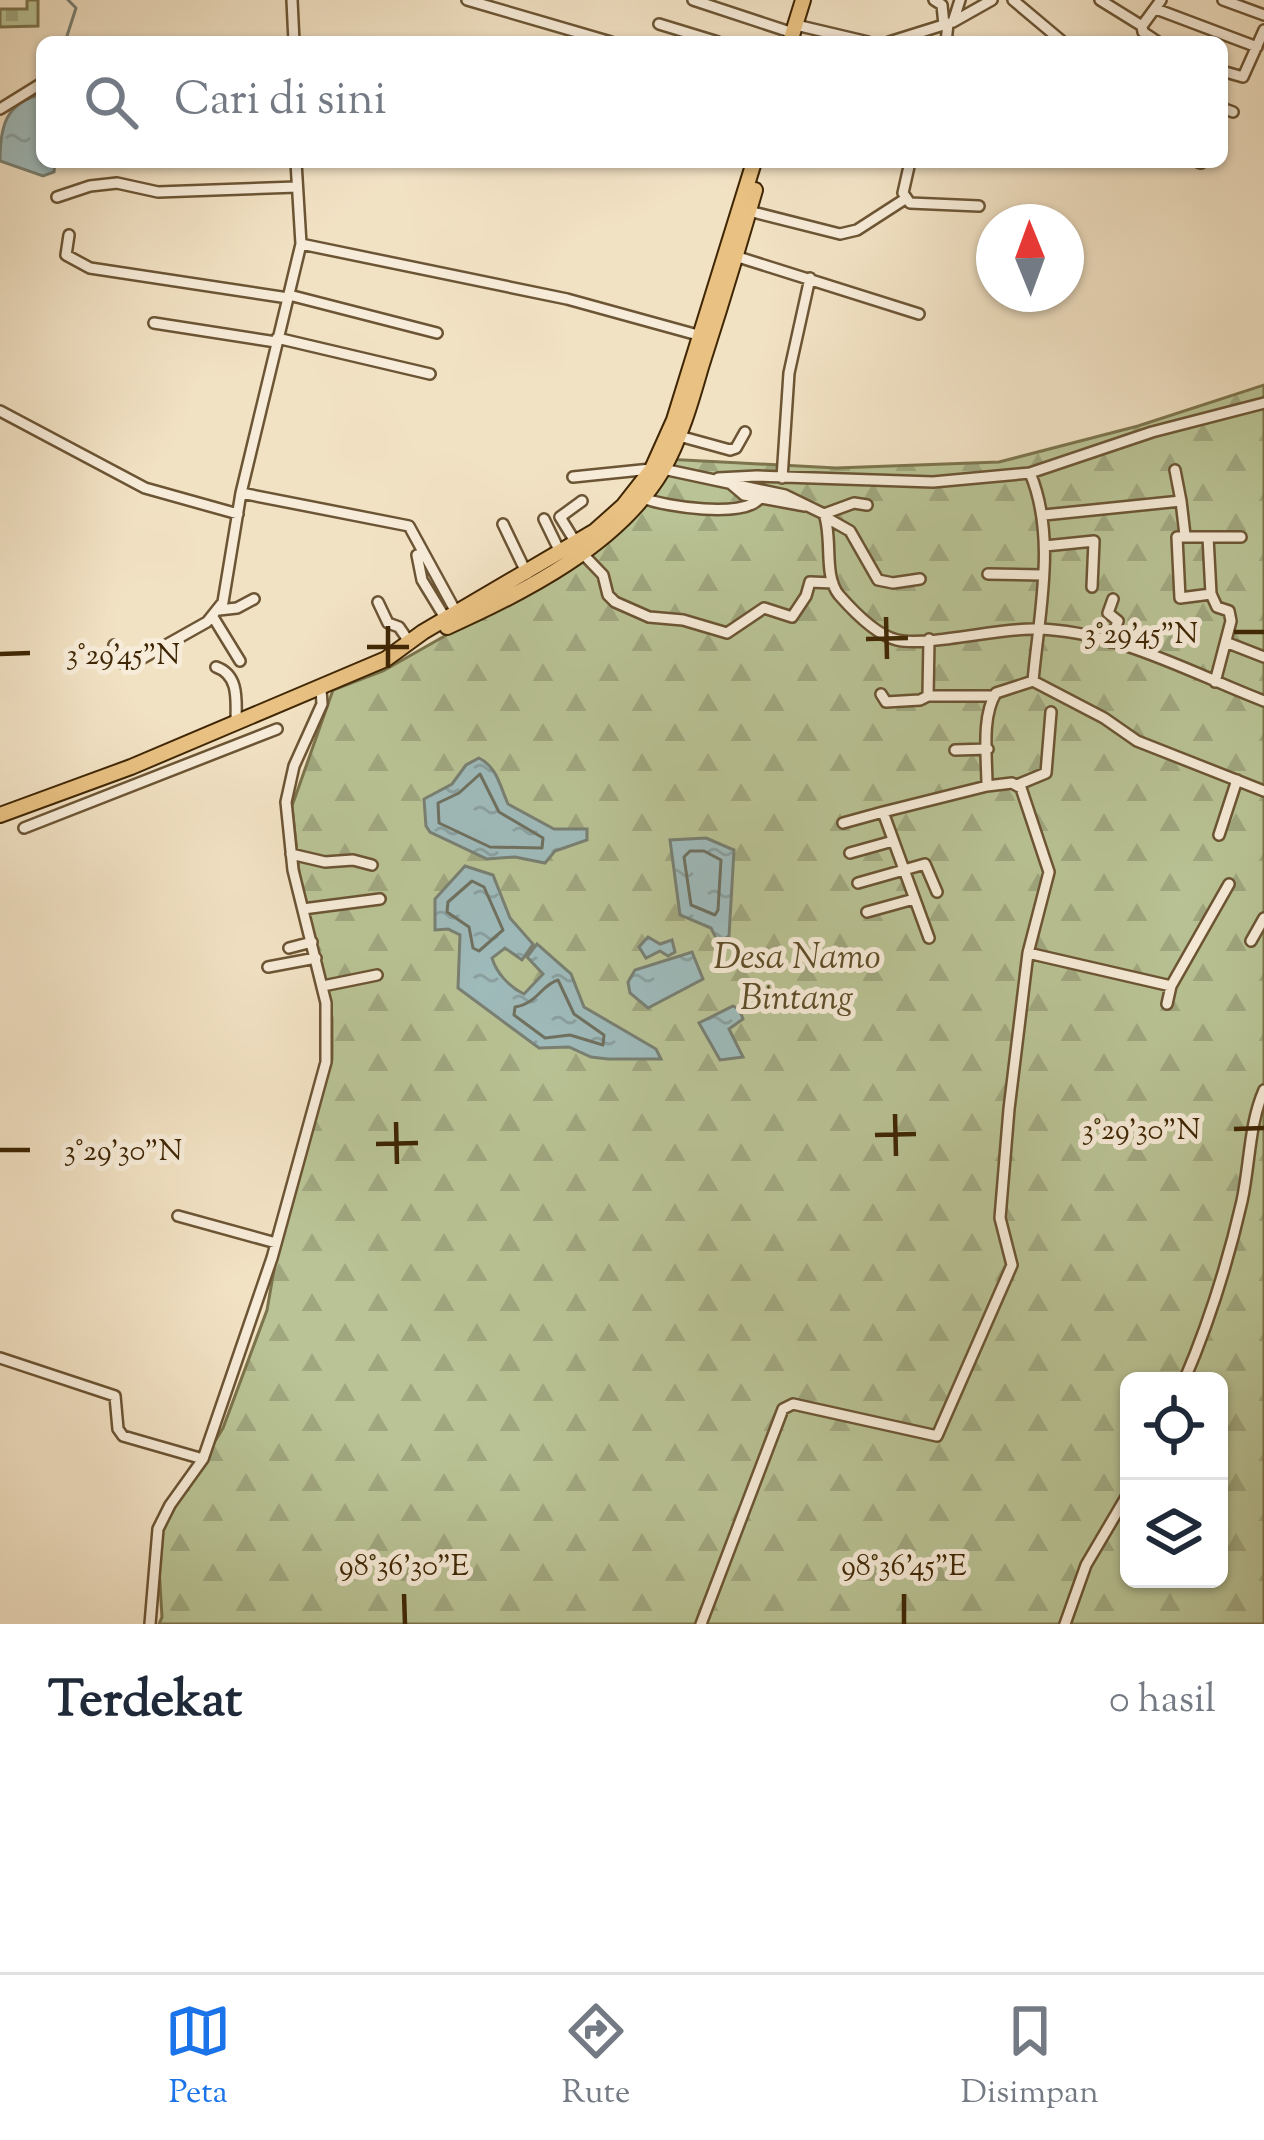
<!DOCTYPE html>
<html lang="id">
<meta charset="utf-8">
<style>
:root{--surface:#fff;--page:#f2f2f3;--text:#1f2937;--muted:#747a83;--line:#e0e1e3;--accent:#1a73e8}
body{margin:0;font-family:"Sorts Mill Goudy",serif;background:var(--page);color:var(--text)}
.controls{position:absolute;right:36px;bottom:36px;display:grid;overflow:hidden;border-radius:18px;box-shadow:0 3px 9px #0004}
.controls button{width:108px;height:108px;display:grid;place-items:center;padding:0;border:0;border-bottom:3px solid var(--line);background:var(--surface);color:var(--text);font:60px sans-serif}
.compass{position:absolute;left:976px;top:204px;width:108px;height:108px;border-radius:50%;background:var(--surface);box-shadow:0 3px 9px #0004;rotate:359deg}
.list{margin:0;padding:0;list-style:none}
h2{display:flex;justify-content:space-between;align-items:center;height:156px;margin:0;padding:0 48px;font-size:51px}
h2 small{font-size:39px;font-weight:400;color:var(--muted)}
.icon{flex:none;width:66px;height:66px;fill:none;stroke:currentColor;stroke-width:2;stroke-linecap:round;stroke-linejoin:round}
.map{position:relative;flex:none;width:1264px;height:1624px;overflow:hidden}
.search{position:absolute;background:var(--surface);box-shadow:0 3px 9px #0004;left:36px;right:36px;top:36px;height:132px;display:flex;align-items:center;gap:30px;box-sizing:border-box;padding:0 42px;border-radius:18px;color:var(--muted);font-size:45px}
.sheet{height:348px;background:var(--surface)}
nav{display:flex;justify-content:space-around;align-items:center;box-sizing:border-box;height:168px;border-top:3px solid var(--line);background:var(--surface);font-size:33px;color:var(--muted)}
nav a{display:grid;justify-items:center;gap:6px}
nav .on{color:var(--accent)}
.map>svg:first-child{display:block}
.forest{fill:url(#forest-firs);stroke:#7c744c;stroke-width:3;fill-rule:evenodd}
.cemetery{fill:url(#cemetery-stones);stroke:#7c744c;stroke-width:3}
.water{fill:url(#water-ripples);stroke:#798073;stroke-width:3}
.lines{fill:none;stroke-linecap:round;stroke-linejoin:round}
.shore{stroke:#6f7160;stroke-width:3}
.stream{stroke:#798073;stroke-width:3}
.minor-casing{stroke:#6c5534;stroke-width:14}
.highway-casing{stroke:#3f2604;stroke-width:18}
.minor{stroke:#f7ecd9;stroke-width:9}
.highway{stroke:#e9c182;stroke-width:14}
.ticks{fill:none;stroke:#3f2604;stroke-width:4.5}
.labels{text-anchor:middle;stroke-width:10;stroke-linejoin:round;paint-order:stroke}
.park-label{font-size:36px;font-style:italic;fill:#5e4d28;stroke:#f7ecd9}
.ticks-label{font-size:30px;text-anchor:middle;fill:#3f2604;stroke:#f7ecd9;stroke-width:10;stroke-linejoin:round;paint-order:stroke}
</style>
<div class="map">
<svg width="1264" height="1624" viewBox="0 0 1264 1624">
<defs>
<pattern id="forest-firs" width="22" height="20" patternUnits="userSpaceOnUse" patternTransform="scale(3)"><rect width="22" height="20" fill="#b9c395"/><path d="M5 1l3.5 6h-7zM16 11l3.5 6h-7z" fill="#a0a77f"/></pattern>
<pattern id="cemetery-stones" width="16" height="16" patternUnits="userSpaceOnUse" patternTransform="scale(3)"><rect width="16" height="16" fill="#b9c395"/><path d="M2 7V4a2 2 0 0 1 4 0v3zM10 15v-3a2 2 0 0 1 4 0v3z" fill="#a0a77f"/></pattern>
<pattern id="water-ripples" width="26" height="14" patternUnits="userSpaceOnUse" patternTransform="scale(3)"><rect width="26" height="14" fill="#9fbcbd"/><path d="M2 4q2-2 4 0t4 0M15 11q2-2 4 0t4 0" fill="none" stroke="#8aa1a1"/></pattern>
</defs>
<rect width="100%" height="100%" fill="#f2e2c4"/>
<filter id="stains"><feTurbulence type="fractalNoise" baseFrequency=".00167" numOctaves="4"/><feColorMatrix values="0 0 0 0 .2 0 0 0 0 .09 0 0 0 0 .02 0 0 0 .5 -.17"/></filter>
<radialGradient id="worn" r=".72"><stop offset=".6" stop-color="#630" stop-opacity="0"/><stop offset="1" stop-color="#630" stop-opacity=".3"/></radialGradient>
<path class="forest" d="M 1264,385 L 1264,1624 L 159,1624 L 162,1617 L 157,1536 L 223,1428 L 267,1310 L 278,1247 L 332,1059 L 332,1018 L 300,881 L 292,806 L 333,690 L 383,671 L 568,566 L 636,515 L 664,473 L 666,459 L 836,468 L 999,462 L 1138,426 ZM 1129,1381 L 1219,1381 L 1219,1579 L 1129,1579 Z"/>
<path class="cemetery" d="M 27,0 L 38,0 L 38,26 L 0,27 L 0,9 L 27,9 Z"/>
<path class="water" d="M 42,94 L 42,162 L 55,162 L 54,172 L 43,176 L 0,161 C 0,127 5,103 42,94 Z
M 479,758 C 497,767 500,786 508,804 L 554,829 L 587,829 L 587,840 L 555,851 L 545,863 L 515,857 L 487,859 L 430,832 L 426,826 L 424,799 L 452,784 L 466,765 Z
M 706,838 L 734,850 L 729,936 L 718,942 L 711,928 L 680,915 L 670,840 Z
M 465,866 L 493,875 L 510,918 L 533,944 L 522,960 L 505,948 L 492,958 C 496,972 509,987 524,994 L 543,974 L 527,957 L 537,944 L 571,974 L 584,1007 L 656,1049 L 661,1059 L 608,1059 L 591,1057 L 569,1047 L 539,1048 L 458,988 L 460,935 L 448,929 L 435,930 L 435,899 Z
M 648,937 L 660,944 L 672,940 L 675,952 L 668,956 L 660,951 L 646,958 L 639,947 Z
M 692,952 L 703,979 L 648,1008 L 630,993 L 628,982 L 635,970 Z
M 733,1006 L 739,1009 L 743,1019 L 729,1029 L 743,1057 L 720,1060 L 699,1023 Z"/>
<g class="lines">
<path class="shore" d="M 480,774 L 499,812 L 543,838 L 542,848 L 490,847 L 439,823 L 438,803 L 459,793 Z
M 690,851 L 704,851 L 721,860 L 718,910 L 715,915 L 691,905 L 684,857 Z
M 472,881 L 484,887 L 503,930 L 479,951 L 473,948 L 469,927 L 447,912 L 448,902 Z
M 558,980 L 574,1014 L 604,1035 L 603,1045 L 570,1035 L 545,1038 L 514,1015 L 515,1007 C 538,1003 541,985 558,980 Z"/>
<path class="stream" d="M 65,42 L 76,8 L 68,0"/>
<g class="minor-casing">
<path id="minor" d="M 292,0 L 294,42
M 467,0 L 611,42
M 693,0 L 793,33
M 934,0 L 942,5 L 944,25
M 1013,0 L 1063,42
M 1100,0 L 1142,26 L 1161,0
M 1223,0 L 1264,15
M 1156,9 L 1257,47
M 953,22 L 960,0
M 659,24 L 718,42
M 796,25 L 868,42
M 1142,26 L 1143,32 L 1158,42
M 889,42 L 953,22 L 992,0
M 946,42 L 948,24
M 1222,71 L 1243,77 L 1264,30
M 1222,108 L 1233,112
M 0,109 L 42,83
M 910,162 L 903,193 L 910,203 L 979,206
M 1198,162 L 1201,163
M 57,197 L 90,186 L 117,183 L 158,192 L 297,187
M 749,211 L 840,234 L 857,230 L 905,199
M 69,235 L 66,255 L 90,268 L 288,298
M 301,244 L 567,299 L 705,337
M 735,256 L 919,314
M 289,295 L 437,333
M 154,323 L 276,342
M 277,338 L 430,374
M 0,411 L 145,488 L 238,514
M 679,436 L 730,450 L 736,448 L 745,432
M 663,469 L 785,495 L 824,514 C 833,538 823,576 839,595 C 853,611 876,635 897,640 C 925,647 999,628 1035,629 C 1115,630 1191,673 1264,701
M 1175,470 L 1181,501
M 573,477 L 651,469
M 718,478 L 757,476 L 933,482 L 1030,473 L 1152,432 L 1264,403
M 782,478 L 789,373 L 810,278
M 731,484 L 744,495 L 805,506
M 241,493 L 409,526 L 456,612
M 643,498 C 666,507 743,518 759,499
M 824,514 L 854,503 L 867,505
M 1044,515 L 1181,501 L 1185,535
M 827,518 L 850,531 L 878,580 L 893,583 L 920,579
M 544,519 L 561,554
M 503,524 L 527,574
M 1208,537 L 1211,594 L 1217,607 L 1229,611 L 1231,621 L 1215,682
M 576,543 L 560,517 L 582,501
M 1045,546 L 1094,541 L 1092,587
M 581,552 L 603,575 L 608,595 L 615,602 L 649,617 L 683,620 L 727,633 L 764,608 L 792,617 L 806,596 L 810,582 L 833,583
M 417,555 L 422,580 L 447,621
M 988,574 L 1042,575
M 1211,594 L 1180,598 L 1177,537 L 1241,537
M 378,602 L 388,623 L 399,627 L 410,643
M 219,610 L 237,608 L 254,599
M 213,617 L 240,661
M 1110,642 L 1118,621 L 1108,613 L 1113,599
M 1228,643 L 1264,657
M 114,645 L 123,663 L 134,663 L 207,622 L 223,602 L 241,493 L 301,244 L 296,162
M 216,667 C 240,675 236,702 236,723
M 1033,681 L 1104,718 L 1137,741 L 1264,791
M 881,694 L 886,702 L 920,700 L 928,696 L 929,639
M 928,696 L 993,696
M 955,750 L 988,749
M 1017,785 L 1046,773 L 1051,712
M 843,823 L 883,812
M 24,828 L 277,729
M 1219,835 L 1237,780
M 850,853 L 893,841
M 291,854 L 325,862 L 353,860 L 372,865
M 858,883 L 925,864 L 937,892
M 303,909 L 380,899
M 867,912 L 914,899
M 929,938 L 883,812 L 987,786
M 1251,941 L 1264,918
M 289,948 L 312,942
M 1028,953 L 1171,986 L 1229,884
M 268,967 L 316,958
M 323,986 L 377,975
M 1167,1004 L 1171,986
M 178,1216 L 276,1243
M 0,1358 L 115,1396 L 118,1429 L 123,1436 L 203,1459
M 1184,1381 C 1209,1323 1228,1262 1242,1201 C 1250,1164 1249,1124 1264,1090
M 150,1624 L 158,1529 L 170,1505 L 203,1459 L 272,1258 L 326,1062 L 326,1003 L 293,870 L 286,802 L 294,766 L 322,704 L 321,689
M 701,1624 L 783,1409 L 793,1404 L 937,1436 L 1012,1265 L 1000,1218 L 1009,1109 L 1028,953 L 1049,872 L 1021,788 L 1012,783 L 987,786 C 987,758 981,717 996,693 L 1033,681 C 1039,613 1057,537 1030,473
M 1065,1624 L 1086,1565 L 1129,1492"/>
</g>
<g class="highway-casing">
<path id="highway" d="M 790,42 L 803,0
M 447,627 C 523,593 618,545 662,471 C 680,440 691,402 701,367 C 720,308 738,249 755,190
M 0,815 L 131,767 L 386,659 L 423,632 L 595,531 L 623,506 L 652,469 L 674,420 L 754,162"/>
</g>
<use href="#minor" class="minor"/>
<use href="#highway" class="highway"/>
</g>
<path class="ticks" d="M 886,617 L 887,659M 388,626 L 388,668M 1234,632 L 1264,632M 866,639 L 908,638M 367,647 L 409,647M 0,654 L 30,653M 895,1114 L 896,1156M 396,1122 L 397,1164M 1234,1129 L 1264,1128M 875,1135 L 916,1134M 376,1144 L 418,1143M 0,1150 L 30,1150M 404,1594 L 405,1624M 904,1594 L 904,1624"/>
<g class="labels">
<g class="park-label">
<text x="797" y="968">Desa Namo<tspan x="797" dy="41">Bintang</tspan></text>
</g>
</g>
<g class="ticks-label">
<text x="1141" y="643">3°29'45"N</text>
<text x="123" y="664">3°29'45"N</text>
<text x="1141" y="1139">3°29'30"N</text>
<text x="123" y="1160">3°29'30"N</text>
<text x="404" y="1575">98°36'30"E</text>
<text x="904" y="1575">98°36'45"E</text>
</g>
<rect width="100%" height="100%" filter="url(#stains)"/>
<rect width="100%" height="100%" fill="url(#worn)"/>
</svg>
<div class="controls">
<button><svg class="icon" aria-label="locate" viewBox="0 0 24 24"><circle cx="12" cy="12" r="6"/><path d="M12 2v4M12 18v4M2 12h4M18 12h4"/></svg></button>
<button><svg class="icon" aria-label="layers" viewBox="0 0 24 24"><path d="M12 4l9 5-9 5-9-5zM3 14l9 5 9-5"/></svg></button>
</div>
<svg class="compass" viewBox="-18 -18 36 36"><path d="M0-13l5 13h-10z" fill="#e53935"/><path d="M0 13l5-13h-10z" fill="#747a83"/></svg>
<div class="search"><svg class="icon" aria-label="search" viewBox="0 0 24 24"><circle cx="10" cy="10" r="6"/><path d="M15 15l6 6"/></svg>Cari di sini</div>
</div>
<section class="sheet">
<h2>Terdekat<small>0 hasil</small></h2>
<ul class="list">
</ul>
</section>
<nav>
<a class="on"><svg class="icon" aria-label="map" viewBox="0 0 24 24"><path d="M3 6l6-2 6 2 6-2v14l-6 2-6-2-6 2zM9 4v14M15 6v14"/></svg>Peta</a>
<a><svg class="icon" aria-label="directions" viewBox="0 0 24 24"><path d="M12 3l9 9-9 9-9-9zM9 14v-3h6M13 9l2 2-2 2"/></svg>Rute</a>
<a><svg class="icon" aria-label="saved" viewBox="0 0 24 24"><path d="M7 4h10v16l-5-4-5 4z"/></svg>Disimpan</a>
</nav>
